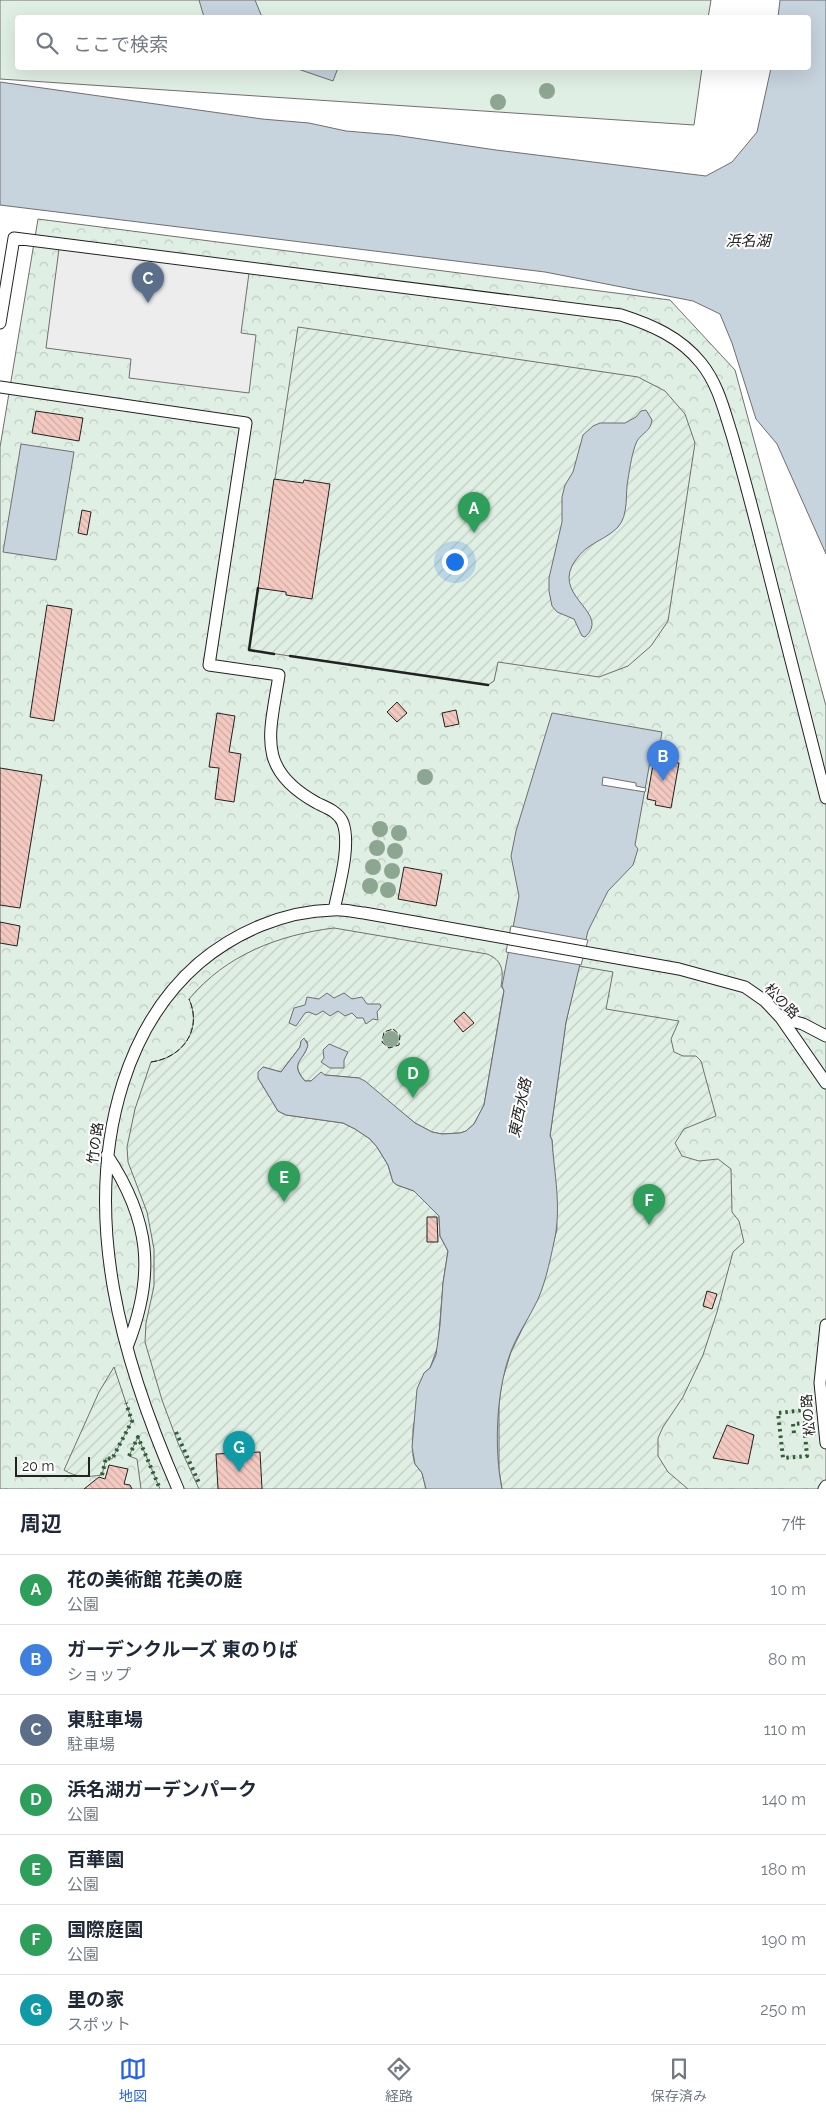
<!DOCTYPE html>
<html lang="ja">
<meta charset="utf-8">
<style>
:root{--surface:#fff;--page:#f2f2f3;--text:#1f2937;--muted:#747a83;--line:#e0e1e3;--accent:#2563eb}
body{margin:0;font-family:Raleway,"Noto Sans JP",sans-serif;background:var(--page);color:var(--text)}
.scale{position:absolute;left:15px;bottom:12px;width:75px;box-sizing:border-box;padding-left:5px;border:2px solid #222;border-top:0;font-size:14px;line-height:18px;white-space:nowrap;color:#222;-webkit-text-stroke:4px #fff;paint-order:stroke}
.you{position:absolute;left:454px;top:561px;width:18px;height:18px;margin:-12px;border:4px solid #fff;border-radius:50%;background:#1a73e8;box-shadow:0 0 0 8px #1a73e833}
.badge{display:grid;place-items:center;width:32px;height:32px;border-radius:50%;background:var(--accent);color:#fff;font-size:16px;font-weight:700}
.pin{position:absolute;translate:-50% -41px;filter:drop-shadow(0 1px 2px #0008)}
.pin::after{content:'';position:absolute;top:26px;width:18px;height:15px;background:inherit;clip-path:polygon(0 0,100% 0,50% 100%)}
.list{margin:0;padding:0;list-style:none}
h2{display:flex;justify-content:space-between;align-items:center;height:65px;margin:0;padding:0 20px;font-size:21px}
h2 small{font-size:16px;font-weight:400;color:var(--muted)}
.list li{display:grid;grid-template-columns:32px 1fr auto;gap:15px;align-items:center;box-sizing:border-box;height:70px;padding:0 20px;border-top:1px solid var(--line)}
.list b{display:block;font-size:19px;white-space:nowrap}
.list p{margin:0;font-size:16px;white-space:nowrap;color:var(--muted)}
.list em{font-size:16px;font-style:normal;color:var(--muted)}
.icon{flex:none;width:28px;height:28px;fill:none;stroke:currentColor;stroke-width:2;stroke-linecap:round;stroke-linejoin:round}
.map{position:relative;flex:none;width:826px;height:1489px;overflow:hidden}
.search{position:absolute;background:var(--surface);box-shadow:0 5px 20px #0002;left:15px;right:15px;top:15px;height:55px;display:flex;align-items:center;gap:12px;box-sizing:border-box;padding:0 18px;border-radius:5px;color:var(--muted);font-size:19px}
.sheet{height:555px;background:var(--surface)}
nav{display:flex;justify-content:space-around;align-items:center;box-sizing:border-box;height:70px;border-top:1px solid var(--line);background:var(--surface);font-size:14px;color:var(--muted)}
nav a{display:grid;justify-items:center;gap:2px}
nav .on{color:var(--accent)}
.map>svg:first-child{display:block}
.grass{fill:#e0efe3;stroke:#6f6f6f}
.forest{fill:url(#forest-crowns);stroke:#6f6f6f}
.garden{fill:url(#garden-furrows);stroke:#6f6f6f}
.parking{fill:#ededed;stroke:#6f6f6f}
.water{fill:#c7d3dd;stroke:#6f6f6f}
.pier{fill:#fff;stroke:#6f6f6f}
.building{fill:url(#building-back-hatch);stroke:#222}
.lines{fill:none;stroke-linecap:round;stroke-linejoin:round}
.lane-casing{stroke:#222;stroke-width:13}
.lane{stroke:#fff;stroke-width:11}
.hedge{stroke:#2f5e38;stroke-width:4;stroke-dasharray:2.5 4;stroke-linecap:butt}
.fence{stroke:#222;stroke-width:1;stroke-dasharray:6 2.5;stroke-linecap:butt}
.wall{stroke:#222;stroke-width:2.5}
.tree{fill:#8da692}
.labels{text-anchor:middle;stroke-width:4;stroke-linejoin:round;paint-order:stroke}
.street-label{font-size:14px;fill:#222;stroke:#fff}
.water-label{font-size:15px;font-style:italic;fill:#222;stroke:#fff}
</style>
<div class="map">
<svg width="826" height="1489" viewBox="0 0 826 1489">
<defs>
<pattern id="forest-crowns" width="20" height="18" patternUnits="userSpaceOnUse" patternTransform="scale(1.25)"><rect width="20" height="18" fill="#e0efe3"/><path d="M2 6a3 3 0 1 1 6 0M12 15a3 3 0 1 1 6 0" fill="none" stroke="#c0cdc2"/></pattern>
<pattern id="garden-furrows" width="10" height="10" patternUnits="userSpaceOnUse" patternTransform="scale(1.25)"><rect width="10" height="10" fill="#e0efe3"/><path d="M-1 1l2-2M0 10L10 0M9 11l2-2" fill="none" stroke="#c0cdc2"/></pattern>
<pattern id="building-back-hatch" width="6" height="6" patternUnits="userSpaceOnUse" patternTransform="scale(1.25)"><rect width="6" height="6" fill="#f3c9c0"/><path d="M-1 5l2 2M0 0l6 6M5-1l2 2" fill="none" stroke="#d0aca5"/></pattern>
</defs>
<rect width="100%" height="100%" fill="#fff"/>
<path class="grass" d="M 0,0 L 711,0 L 708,18 L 18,18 L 18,68 L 702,68 L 694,125 L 0,79 Z"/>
<path class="forest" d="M 38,219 L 670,300 L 735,370 L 826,706 L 826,1489 L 0,1489 L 0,447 Z"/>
<path class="garden" d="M 298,327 L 638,377 L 665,391 L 685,414 L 695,443 L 668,621 L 651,646 L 628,666 L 599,677 L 498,662 L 494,681 L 488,685 L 249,650 Z
M 334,928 L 487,954 C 502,960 504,970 501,986 L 504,990 L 484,1105 L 474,1124 L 466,1131 L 460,1133 L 442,1134 L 432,1132 L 415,1123 L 359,1078 L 325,1075 L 311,1081 L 305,1081 C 286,1059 310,1059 307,1041 L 301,1041 L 300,1047 L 281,1072 L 263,1067 L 258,1078 L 278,1111 L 286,1115 L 343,1123 L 355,1129 L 370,1139 L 377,1147 L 388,1165 L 393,1182 L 397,1185 L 414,1191 L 439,1216 L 440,1236 L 448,1251 L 443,1283 L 438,1346 L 430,1368 L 424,1373 L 413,1429 L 413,1456 L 415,1464 L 422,1473 L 426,1489 L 199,1489 L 178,1443 L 162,1400 L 145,1342 L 146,1323 L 154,1286 L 154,1249 L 147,1212 L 128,1162 L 127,1147 L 135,1109 L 151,1062 C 182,1058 203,1030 189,999 C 226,955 278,935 334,928 Z
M 579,966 L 613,972 L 606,1009 L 679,1021 L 671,1039 L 674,1052 L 683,1056 L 696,1056 L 701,1061 L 716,1116 L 684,1129 L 675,1143 L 682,1156 L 699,1161 L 718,1159 L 731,1169 L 732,1212 L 739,1221 L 744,1242 L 733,1252 L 717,1312 L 703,1355 L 683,1397 L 663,1427 L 658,1438 L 658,1456 L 668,1472 L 688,1489 L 502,1489 L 499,1470 L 499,1404 L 502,1381 L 511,1352 L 540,1293 L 557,1229 L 552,1140 L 550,1136 L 566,1022 Z
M 114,1367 L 132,1421 L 112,1459 L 106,1458 L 102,1475 C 87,1477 77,1478 64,1470 L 99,1392 Z
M 138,1437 L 160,1489 L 141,1489 L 137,1459 L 129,1456 Z"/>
<path class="parking" d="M 59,249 L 249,273 L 241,333 L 256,335 L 249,393 L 129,378 L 131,359 L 46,348 Z"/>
<path class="water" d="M 199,0 L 255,0 L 262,17 L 204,17 Z
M 780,0 L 826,0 L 826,554 L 777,444 L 756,419 L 732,343 L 720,314 L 693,301 L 545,272 L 0,205 L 0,82 L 262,119 L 309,123 L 346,131 L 394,135 L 496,150 L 706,176 L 732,162 L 757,132 L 771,68 L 808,68 L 808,18 L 778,17 Z
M 295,68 L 338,68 L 333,81 Z
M 646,410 L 652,420 C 651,431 642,433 637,441 C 632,452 630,467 628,479 C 625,493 629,515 618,527 C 602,543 585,542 572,566 C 556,598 611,614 585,637 L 582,636 L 574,619 L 557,612 L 552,606 L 549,591 L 549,578 L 562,522 L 562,497 L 565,485 L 573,472 L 583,435 L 593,426 L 600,423 L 625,423 L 636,417 L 641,411 Z
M 21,444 L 74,452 L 56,560 L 3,552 Z
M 552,713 L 662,732 L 658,757 L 651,756 L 635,845 L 638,849 L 633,865 L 608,891 L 588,931 L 566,1022 L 550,1136 L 552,1140 C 554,1173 562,1208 554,1242 C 550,1261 544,1290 534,1307 C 526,1323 516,1337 510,1354 C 496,1392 494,1450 502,1489 L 426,1489 L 422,1473 L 415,1464 L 412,1447 L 417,1389 L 424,1373 L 430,1368 L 436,1355 L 440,1325 L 443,1283 L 448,1251 L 440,1236 L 439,1216 L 414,1191 L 397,1185 L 393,1182 L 388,1165 L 377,1147 L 370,1139 L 355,1129 L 343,1123 L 286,1115 L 278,1111 L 258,1078 L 258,1072 L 263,1067 L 281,1072 L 300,1047 L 301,1041 L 304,1038 L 308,1045 C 303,1062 289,1063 305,1081 L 311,1081 L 321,1072 L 325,1075 L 359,1078 L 365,1081 L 415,1123 L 432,1132 L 442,1134 L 460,1133 L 466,1131 L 474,1124 L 484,1105 L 504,991 L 502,986 L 519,896 L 511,856 L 516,831 Z
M 327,993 L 334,998 L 344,993 L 352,999 L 362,997 L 367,1004 L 380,1004 L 381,1007 L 377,1012 L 378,1020 L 373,1019 L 366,1024 L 363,1018 L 357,1018 L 352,1013 L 345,1016 L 338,1011 L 330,1016 L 323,1011 L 316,1015 L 309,1012 L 305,1013 L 296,1026 L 289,1023 L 294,1008 L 305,1005 L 307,997 L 319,999 Z
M 329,1044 L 348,1052 L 344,1060 L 344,1068 L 330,1068 L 321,1062 L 324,1058 L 323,1050 Z"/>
<path class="pier" d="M 603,777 L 636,783 L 636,786 L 646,788 L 645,792 L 602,785 Z
M 511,926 L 588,940 L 581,965 L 506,952 Z"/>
<path class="building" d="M 36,411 L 83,418 L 79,441 L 32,433 Z
M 274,479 L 303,483 L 304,480 L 330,484 L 312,599 L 286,595 L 286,592 L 258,588 Z
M 82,510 L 91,512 L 87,535 L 78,533 Z
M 47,605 L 72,609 L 54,721 L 30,717 Z
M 397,702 L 407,713 L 397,722 L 387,712 Z
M 456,710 L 459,724 L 445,727 L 442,713 Z
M 217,713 L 235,716 L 229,752 L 241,754 L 234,802 L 215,799 L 219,768 L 209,767 Z
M 654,759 L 679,763 L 671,808 L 655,805 L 656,801 L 647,799 Z
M 0,768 L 42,775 L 20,908 L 0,905 Z
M 404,867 L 442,874 L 436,906 L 398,899 Z
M 0,922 L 20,926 L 17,946 L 0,943 Z
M 464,1012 L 474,1023 L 463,1032 L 454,1021 Z
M 427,1217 L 437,1217 L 438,1242 L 427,1242 Z
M 707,1291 L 717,1294 L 712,1309 L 703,1306 Z
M 727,1425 L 754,1435 L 748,1464 L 713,1458 Z
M 260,1452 L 262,1489 L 218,1489 L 216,1454 Z
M 109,1465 L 128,1469 L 124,1484 L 130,1485 L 132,1489 L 84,1489 L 99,1477 L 105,1479 Z"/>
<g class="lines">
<g class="lane-casing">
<path id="lane" d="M 0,323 L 14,238 L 621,315 C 652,325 680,337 701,363 C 718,384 724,410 732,435 C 741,466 749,496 757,527 C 780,617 803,708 826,798
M 0,387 L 246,423 L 209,665 L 279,675 C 270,734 255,769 317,803 C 327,808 339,812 343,823 C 351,846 339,886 334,910
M 781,1018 L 803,1024 L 826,1036
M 107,1155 C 150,1220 156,1274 127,1347
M 826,1325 L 820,1383 L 826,1443
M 178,1489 C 123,1363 80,1219 123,1083 C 138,1036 162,995 199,963 C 236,932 284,911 333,910 C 343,909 354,912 364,913 L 679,969 L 745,987 L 765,1001 L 781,1018 L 826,1083
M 824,1489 L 826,1486"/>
</g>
<use href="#lane" class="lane"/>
<path class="hedge" d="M 176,1432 L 199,1483
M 794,1433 L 793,1424 L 804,1423 L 807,1456 L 783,1458 L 778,1413 L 804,1410
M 129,1456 L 138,1437 L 160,1489
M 102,1475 L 106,1458 L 112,1459 L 132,1421 L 126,1403"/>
<path class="fence" d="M 393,1029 L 400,1035 L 399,1045 L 389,1048 L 382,1042 L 384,1032 Z
M 151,1062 C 182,1058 203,1030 189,999"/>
<path class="wall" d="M 258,588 L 249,650 L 274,654
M 290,656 L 488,685"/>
</g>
<g class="tree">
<circle cx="547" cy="91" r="8"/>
<circle cx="498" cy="102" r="8"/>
<circle cx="425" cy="777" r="8"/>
<circle cx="380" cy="829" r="8"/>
<circle cx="399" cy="833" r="8"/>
<circle cx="377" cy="848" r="8"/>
<circle cx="395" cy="851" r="8"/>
<circle cx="373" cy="867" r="8"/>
<circle cx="392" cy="871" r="8"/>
<circle cx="370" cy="886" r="8"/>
<circle cx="388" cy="890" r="8"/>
<circle cx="391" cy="1039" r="8"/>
</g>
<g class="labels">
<g class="street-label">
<text transform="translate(782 1001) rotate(46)" y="5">松の路</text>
<text transform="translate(95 1143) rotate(-82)" y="5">竹の路</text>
<text transform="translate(808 1415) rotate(-95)" y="5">松の路</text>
</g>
<g class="water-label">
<text x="748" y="246">浜名湖</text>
<text transform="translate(520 1108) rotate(-78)" y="5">東西水路</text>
</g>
</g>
</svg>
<div class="scale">20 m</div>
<div class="you"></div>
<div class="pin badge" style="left:474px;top:533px;background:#2e9e5b">A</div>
<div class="pin badge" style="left:663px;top:781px;background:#3f7fe0">B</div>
<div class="pin badge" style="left:148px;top:303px;background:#5c6f8a">C</div>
<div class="pin badge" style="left:413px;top:1098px;background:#2e9e5b">D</div>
<div class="pin badge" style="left:284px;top:1202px;background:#2e9e5b">E</div>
<div class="pin badge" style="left:649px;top:1225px;background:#2e9e5b">F</div>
<div class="pin badge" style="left:239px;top:1472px;background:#0f9aa8">G</div>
<div class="search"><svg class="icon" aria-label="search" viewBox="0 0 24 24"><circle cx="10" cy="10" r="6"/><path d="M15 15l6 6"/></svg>ここで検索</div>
</div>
<section class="sheet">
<h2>周辺<small>7件</small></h2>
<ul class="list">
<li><span class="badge" style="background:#2e9e5b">A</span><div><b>花の美術館 花美の庭</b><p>公園</p></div><em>10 m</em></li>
<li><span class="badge" style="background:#3f7fe0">B</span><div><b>ガーデンクルーズ 東のりば</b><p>ショップ</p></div><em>80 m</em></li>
<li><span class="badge" style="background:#5c6f8a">C</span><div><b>東駐車場</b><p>駐車場</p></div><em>110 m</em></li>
<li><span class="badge" style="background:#2e9e5b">D</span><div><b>浜名湖ガーデンパーク</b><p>公園</p></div><em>140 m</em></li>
<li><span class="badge" style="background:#2e9e5b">E</span><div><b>百華園</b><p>公園</p></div><em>180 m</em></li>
<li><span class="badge" style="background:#2e9e5b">F</span><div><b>国際庭園</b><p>公園</p></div><em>190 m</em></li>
<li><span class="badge" style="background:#0f9aa8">G</span><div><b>里の家</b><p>スポット</p></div><em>250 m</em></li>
</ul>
</section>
<nav>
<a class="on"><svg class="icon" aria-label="map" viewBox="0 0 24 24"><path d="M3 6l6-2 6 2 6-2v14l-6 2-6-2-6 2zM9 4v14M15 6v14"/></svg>地図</a>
<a><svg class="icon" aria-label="directions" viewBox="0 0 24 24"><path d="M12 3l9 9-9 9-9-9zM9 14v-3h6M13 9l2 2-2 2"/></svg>経路</a>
<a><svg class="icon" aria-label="saved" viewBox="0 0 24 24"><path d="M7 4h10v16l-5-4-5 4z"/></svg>保存済み</a>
</nav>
